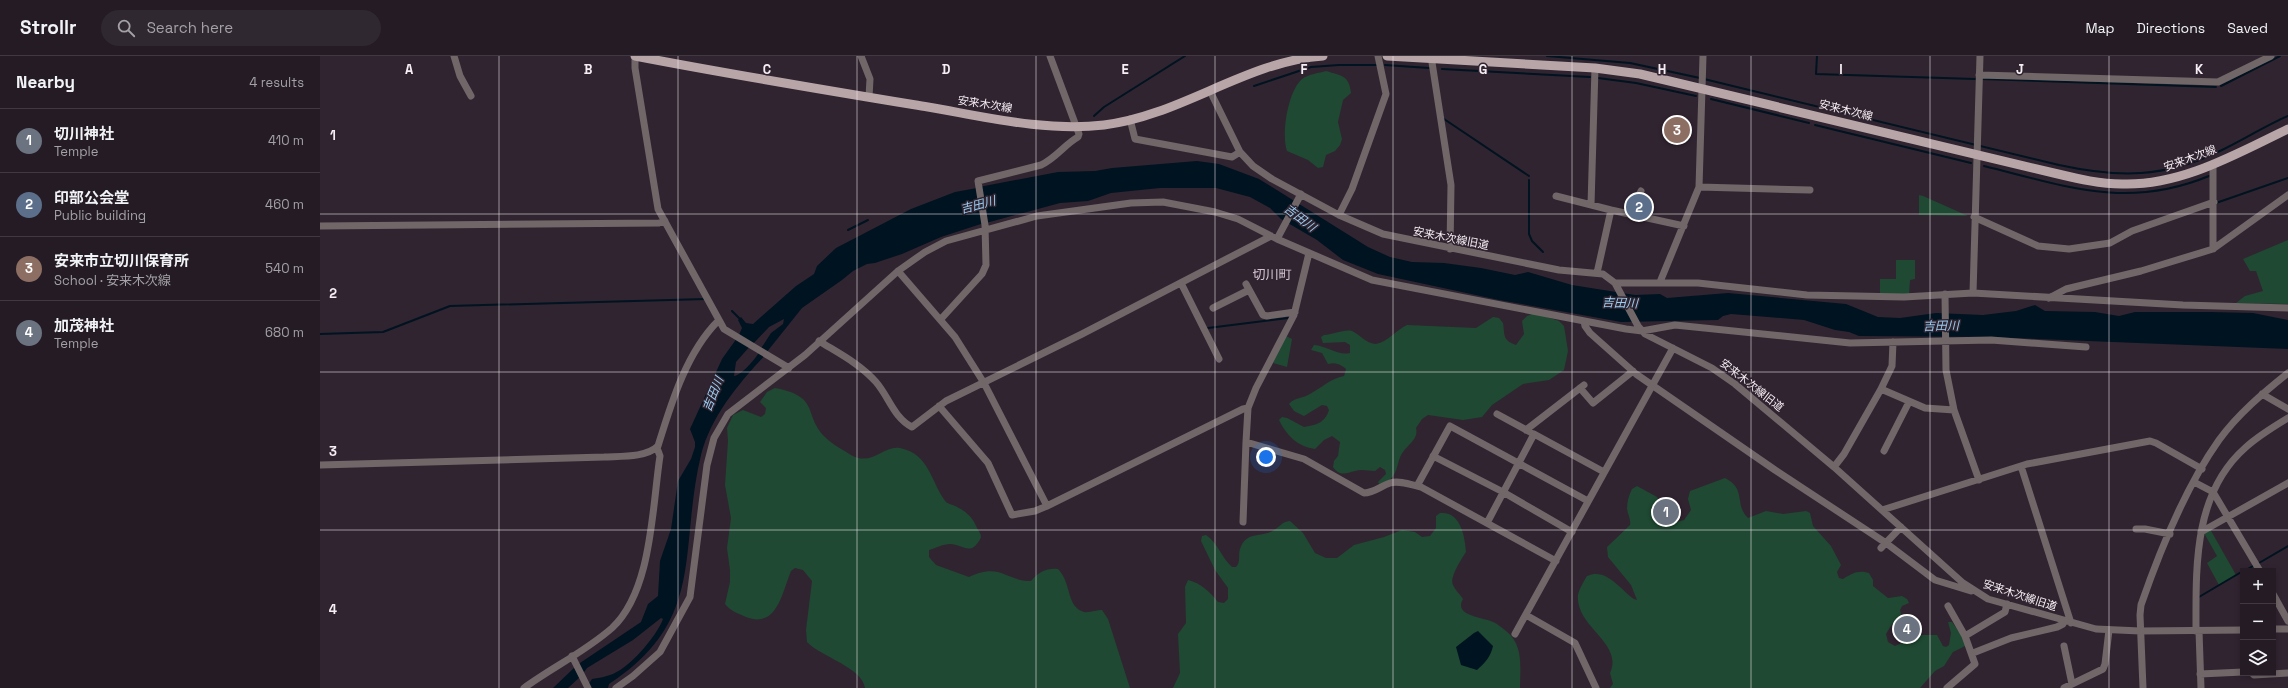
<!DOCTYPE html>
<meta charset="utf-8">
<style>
:root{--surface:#241b24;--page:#302831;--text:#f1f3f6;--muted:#a3a1a6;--line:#413941;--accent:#89cf49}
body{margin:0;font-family:"Space Grotesk","Noto Sans JP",sans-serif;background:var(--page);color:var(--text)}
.controls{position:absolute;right:12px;bottom:12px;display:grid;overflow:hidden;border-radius:0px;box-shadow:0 2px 6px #0003}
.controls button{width:36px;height:36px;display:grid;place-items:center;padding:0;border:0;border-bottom:1px solid var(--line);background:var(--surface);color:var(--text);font:20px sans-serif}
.you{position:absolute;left:946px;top:401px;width:14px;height:14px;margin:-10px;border:3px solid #fff;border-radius:50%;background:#1a73e8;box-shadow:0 0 0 6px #1a73e833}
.badge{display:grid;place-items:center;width:26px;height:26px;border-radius:50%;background:var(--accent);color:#fff;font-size:13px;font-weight:700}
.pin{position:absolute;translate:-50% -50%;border:2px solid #fff;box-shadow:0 1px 4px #0006}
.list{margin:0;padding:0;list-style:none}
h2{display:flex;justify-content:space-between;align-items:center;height:52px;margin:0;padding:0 16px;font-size:17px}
h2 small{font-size:13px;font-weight:400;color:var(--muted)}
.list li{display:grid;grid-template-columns:26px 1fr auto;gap:12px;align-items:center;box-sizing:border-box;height:64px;padding:0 16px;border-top:1px solid var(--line)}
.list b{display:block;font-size:15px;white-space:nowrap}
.list p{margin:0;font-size:13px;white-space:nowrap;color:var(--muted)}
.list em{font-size:13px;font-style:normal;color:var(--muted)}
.icon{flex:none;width:22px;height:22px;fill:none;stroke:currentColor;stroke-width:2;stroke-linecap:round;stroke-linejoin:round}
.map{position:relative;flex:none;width:1968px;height:632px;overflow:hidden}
header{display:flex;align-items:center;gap:24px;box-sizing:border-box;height:56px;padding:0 20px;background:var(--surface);border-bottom:1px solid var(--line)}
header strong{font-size:19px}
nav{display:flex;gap:22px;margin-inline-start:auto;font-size:14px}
.search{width:280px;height:36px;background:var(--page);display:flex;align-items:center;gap:10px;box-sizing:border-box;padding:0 14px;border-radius:22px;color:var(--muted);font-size:15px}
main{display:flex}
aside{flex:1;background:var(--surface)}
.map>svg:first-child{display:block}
.green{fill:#1f4932}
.water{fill:#001320}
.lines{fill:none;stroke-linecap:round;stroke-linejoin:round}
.stream{stroke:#001320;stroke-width:2}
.minor{stroke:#716768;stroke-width:7}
.major{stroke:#b8a5a8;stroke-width:9}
.grid{fill:none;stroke:#f6eef5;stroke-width:1;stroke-opacity:0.55}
.labels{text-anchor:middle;stroke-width:3;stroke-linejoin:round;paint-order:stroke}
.street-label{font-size:11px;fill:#f6eef5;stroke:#302430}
.water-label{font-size:12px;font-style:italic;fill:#98cff4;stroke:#302430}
.quarter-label{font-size:13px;fill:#d6c6d5;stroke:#302430}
.grid-label{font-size:13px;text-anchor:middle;font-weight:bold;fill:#f6eef5;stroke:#302430;stroke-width:3;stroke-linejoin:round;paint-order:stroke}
</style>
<header>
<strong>Strollr</strong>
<div class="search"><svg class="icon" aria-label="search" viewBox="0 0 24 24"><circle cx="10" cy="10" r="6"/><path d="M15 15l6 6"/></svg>Search here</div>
<nav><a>Map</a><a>Directions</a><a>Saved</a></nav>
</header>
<main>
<aside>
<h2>Nearby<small>4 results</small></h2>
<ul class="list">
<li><span class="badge" style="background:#6b7280">1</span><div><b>切川神社</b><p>Temple</p></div><em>410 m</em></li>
<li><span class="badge" style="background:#5c6f8a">2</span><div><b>印部公会堂</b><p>Public building</p></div><em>460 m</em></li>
<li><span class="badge" style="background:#8d6e63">3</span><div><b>安来市立切川保育所</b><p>School · 安来木次線</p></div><em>540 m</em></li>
<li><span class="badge" style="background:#6b7280">4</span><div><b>加茂神社</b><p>Temple</p></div><em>680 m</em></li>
</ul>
</aside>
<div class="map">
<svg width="1968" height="632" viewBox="0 0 1968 632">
<rect width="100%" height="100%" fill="#302430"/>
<path class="green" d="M 1006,15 C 1022,20 1029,19 1031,37 L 1023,44 L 1018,66 L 1022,83 L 1020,89 L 1015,95 L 1006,99 L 1003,111 L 998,112 L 988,104 L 967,95 C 961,78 968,35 982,23 C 989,18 999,17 1006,15 Z
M 1599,139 L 1603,140 L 1648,160 L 1599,159 Z
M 1968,184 L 1968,248 L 1916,247 L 1925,240 L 1943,235 L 1936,215 L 1930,215 L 1923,203 Z
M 1576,204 L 1595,204 L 1595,223 L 1590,224 L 1589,239 L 1560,238 L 1560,223 L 1576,223 Z
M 1215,257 L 1239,265 L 1244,270 L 1248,295 L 1244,314 L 1229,324 L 1203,328 L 1172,349 L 1162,361 L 1143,364 L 1108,359 L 1102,363 L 1096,372 C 1099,383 1088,388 1083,396 C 1075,407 1080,423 1060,429 L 1058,426 L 1066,418 L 1065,414 L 1060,411 L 1055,415 C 1049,415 1041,413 1035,415 C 1026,417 1020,421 1013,411 L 1014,405 L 1018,400 L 1020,386 L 1012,380 L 1004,384 L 995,393 C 978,391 966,379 959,364 L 962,361 L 967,362 L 984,371 C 996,369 1005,367 1009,354 L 1007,350 L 1002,349 L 984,360 L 974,355 L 969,348 C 975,341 981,343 988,339 C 1000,333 1011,322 1024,320 L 1026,313 C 1020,308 1016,306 1008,308 L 1002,297 L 991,294 L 994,289 C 1007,290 1018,300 1030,297 L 1030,289 L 1025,286 L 1003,287 L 1001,281 L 1004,279 C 1012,279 1024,273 1032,275 C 1039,278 1047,288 1056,288 C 1068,286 1077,273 1087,269 L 1156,272 L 1173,261 L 1179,262 L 1183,267 C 1185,279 1182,284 1196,289 L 1204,278 L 1202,265 L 1207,260 Z
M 966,280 L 972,283 L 967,311 L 953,307 Z
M 455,332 C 502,341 482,359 506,382 C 512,388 523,394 531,399 C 552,411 563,389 580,392 C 610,398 611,427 626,446 C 628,448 634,449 637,451 C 647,456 653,462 657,472 C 660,477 663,480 659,485 C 650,500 642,488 630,488 C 623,488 616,492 609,494 L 609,501 L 616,509 L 649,521 C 681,506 685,525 711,525 C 719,516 726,512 738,513 C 752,527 746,551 764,556 C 769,557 777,554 782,554 L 788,563 L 810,632 L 545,632 C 542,611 501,601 487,586 L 486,574 L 492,525 L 483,514 L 475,512 L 471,515 C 462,537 457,573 426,561 C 417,557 411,555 405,548 L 410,526 L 410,514 L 407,492 L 411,462 L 405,429 L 408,385 L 407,372 L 413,359 L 423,354 L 441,361 L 445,358 L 446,352 L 440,346 L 447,336 Z
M 1405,422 C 1427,433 1414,449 1428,462 L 1446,455 L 1463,458 L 1486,455 L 1490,457 L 1493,470 L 1511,490 L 1521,509 L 1517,516 L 1519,522 L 1523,523 C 1533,517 1538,514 1549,517 L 1553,524 L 1553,530 L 1568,542 L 1582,540 L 1587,543 L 1589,547 L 1582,550 L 1580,554 L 1582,563 L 1572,568 L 1566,578 L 1568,586 L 1575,590 L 1598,579 L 1617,579 L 1623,590 L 1626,591 L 1629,589 L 1631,577 L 1628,566 L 1632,566 L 1645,584 L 1645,590 L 1633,596 L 1624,610 L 1615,615 L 1600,632 L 1290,632 L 1293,628 L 1290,617 C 1304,587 1255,571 1258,539 C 1259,533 1264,525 1267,520 C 1286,511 1300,533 1314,543 L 1317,544 L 1311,529 L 1288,501 L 1287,491 L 1310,469 C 1311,463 1308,459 1307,453 C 1307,445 1309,439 1312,433 L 1317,430 L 1337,441 L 1340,446 L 1339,462 L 1349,468 L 1364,464 L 1371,454 L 1368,443 L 1370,435 Z
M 1120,457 C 1141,455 1145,481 1146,496 C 1142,502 1129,522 1133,529 C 1135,534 1140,538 1143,543 C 1133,560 1163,561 1173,566 C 1178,568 1182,572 1186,575 C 1204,589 1200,612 1200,632 L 853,632 L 860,617 L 858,578 L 866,567 L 865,531 L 868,524 C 881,527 890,536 898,546 L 904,547 L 908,543 L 908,532 L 895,514 L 881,485 L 882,480 L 886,479 C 898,487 901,501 912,511 L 916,511 C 921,506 918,499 920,493 C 926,474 943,482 954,474 C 961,470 961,466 970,465 L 983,477 L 995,497 L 1006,502 L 1017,502 L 1034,489 L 1064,481 L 1082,474 L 1095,476 L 1102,481 L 1110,480 L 1116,472 L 1116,460 Z
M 1890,473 L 1916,519 L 1899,529 L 1887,507 L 1897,500 L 1884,477 Z"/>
<path class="water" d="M 877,105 L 899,108 L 939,123 L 1048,191 L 1070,201 L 1092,206 L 1124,207 L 1161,212 L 1195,219 L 1208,216 L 1252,229 L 1315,239 L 1340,238 L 1347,242 L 1408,237 L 1526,248 L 1558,261 L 1580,262 L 1616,257 L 1663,259 L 1696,255 L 1715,249 L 1725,255 L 1775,256 L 1799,260 L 1815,256 L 1890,256 L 1933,257 L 1968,264 L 1968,293 L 1669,281 L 1539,280 L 1529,276 L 1515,274 L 1484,264 L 1411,258 L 1403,260 L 1398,264 L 1301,266 L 1179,244 L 1058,218 L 1023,204 L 997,184 L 961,163 L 950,152 L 930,141 L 896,132 L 840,132 L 791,137 L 768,145 L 740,147 L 666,167 L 659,131 L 738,116 L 775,115 L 792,112 Z
M 657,132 L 664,167 L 621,181 L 582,198 L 555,207 L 547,208 L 533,215 L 522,224 L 482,252 L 446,297 L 440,294 L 451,277 L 463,268 L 464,263 L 449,271 L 432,289 L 418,281 L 422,272 L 418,264 L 421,261 L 426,267 L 433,268 L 476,230 L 494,218 L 497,210 L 516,192 L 591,153 L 635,136 Z
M 417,282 L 431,289 L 416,306 L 414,320 C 422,319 436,302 440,295 L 446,298 C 419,327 391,360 381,399 C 358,495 387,564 289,628 L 288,632 L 269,632 L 268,629 L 272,623 C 278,622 285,621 290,619 C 308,614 337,580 343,563 L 341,562 L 313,584 L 267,612 L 262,619 L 257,609 L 321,566 L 328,548 L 338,540 L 340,505 L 351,473 L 358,425 L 371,403 L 375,391 L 375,386 L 370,373 L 402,303 Z
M 1158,575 L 1173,590 C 1171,600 1165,607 1157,614 L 1141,609 L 1136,591 L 1154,577 Z
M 256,610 L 261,620 L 248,632 L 233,632 Z"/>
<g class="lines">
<path class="stream" d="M 1227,0 L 1310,7 L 1380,22
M 1497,0 L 1496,18 L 1655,23
M 1065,9 L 1109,12
M 1122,13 L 1270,21
M 1278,22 L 1316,27 L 1376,40
M 1384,23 L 1739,109 C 1799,122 1844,122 1900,95 C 1923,84 1945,70 1968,60
M 1662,23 L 1896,31
M 934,30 L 991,11 L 1019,9 L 1059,9
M 1901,30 L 1960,0
M 1391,43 L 1489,67
M 774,60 L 784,51 L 865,0
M 1124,63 L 1209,120
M 1495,69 L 1651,107
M 1664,110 C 1745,130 1807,154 1889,120
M 1209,124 L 1209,178 L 1212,185 L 1223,196
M 1896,147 L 1968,122
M 528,174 L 548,164
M 412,255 L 420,263
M 888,272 L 968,262
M 0,278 L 63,276 L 130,250 L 386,243
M 1939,507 L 1968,490
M 1924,515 L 1933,510
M 1879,541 L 1923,515"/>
<path class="minor" d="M 134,0 L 140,20 L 151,40
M 315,0 L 315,12 L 338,153 L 404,273 L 469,312
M 541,0 L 550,23 L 549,41
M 1111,0 L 1131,129 L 1130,193
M 1659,19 L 1898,26 L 1951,0
M 890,35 L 920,96 L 933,110 L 952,123 L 1019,159 L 1063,178 L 1239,214 L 1283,218 L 1295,227 L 1318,270 L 1325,278 L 1392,312 L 1415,328 L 1514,411 L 1643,527 L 1668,543 L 1776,573 L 1820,575 L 1923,574
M 810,63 L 815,83 L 912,101 L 920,96
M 1379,131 L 1490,134
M 1236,140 L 1291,154 L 1364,170
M 1271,149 L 1275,12
M 1309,158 L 1321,135
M 1019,159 L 1032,133 L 1066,38 L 1058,0
M 1654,161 L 1718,190 L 1749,193 L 1790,187 L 1812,175 L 1894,146
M 0,170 L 339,167 L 345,165
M 957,183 L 981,138
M 1893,193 L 1893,108
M 989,197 L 974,259 L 936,332 L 928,352 L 926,386 L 984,403 L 1044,437 C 1054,437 1061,430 1070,427 C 1079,424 1092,429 1101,431 L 1236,505
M 578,215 L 635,281 L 664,327 L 727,450 L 923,353 L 928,352
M 1277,217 L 1291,154
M 1340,226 L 1379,131 L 1383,0
M 861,227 L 899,303
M 1295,227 L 1378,227 L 1487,239 L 1584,241 L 1653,237 L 1863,249 L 1968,252
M 926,228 L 943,259 L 947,260 L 975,256
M 1653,237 L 1660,0
M 1729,242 L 1746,233 L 1821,215 L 1893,193 L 1968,139
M 893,252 L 929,234
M 621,263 L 662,218 L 666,209 L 665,169 L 658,125 L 721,109 C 736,102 744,89 758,81 L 759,78 L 730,0
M 1264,265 L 1265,270 L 1270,277 L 1316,318 L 1455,414 L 1566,487 L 1615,524 L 1651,535
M 499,285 C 520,298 540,308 556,326 C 569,341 574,362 592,371 L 626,345 L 762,278 L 951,180
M 1260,332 L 1273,347 L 1313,315
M 1561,333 L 1572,310 L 1573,286
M 1942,338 L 1968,353
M 619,350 L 668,407 L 692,459 L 715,455 L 727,450
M 1634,354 L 1659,424
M 1177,358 L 1210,376
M 1206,374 L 1264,329
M 1564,395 L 1589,346
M 1113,400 L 1183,436 L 1252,476
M 0,409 L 284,401 C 299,400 326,402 338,390 C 351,348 366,297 398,265
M 1701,410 L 1751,567
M 1514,411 L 1524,398 L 1561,333 L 1605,352 L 1634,354 L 1626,314 L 1625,238
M 1874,426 L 1893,436 L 1940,515
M 1097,430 L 1130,370 L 1268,445
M 1562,454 L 1707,408 L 1830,385 L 1836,387 L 1882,413
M 923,466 L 926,386
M 1167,467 L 1214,378 L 1284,416
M 1816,473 L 1825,473 L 1850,478
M 1881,476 L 1968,427
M 1561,492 L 1581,471
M 1953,538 L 1968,565
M 1206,559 L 1255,587 L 1276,632
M 1953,573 L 1968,573
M 1876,575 C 1876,512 1873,438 1925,392 C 1938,380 1953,371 1968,362
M 1879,575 L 1881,632
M 1195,578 L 1353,292
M 1645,580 L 1685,556 L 1687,548
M 1744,590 L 1752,628
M 1653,597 L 1691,582 L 1737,571 L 1743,568 L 1744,565
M 252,600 L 268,632
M 1932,617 L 1934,619 L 1968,617
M 1880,618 L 1923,616
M 204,632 C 233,611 266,595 292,572 C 332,535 332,452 340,400 L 337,392
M 296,632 L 313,620 L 340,596 L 370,541 L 387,409 L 394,382 L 408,358 L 485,299 L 578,215 L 605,196 L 626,185 L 717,160 L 811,147 L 843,146 L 895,156 L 918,163 L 957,183 L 1052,224 L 1306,273 L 1322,275 L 1355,269 L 1530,287 L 1671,284 L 1766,291
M 1627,632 L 1655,608 L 1645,580 L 1628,550
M 1744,632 L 1783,613 L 1785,608 L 1789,574
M 1823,632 L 1820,559 L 1821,549 C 1839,497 1867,429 1899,384 C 1918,358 1943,337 1968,317"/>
<path class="major" d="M 315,0 C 413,19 511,35 608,51 C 666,61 726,76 784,69 C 860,60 927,5 1003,0
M 1067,0 L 1275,12 L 1320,18 L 1738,118 C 1759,123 1780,128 1802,128 C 1861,130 1916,98 1968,73"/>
</g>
<path class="grid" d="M 179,0 L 179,632M 358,0 L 358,632M 537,0 L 537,632M 716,0 L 716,632M 895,0 L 895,632M 1073,0 L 1073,632M 1252,0 L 1252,632M 1431,0 L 1431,632M 1610,0 L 1610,632M 1789,0 L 1789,632M 0,158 L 1968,158M 0,316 L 1968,316M 0,474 L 1968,474"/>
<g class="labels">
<g class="street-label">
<text transform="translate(665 48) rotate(9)" y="4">安来木次線</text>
<text transform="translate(1526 54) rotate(14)" y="4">安来木次線</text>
<text transform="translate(1870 102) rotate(-20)" y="4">安来木次線</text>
<text transform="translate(1131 182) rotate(11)" y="4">安来木次線旧道</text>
<text transform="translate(1432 329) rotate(38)" y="4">安来木次線旧道</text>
<text transform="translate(1700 539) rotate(18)" y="4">安来木次線旧道</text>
</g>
<g class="water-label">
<text transform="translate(658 149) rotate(-15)" y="4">吉田川</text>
<text transform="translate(980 162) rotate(37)" y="4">吉田川</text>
<text transform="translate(1300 247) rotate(2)" y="4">吉田川</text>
<text transform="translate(1621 270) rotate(-1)" y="4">吉田川</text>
<text transform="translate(393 338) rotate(-68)" y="4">吉田川</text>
</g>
<g class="quarter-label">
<text x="952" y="223">切川町</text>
</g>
</g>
<g class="grid-label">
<text x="89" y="18">A</text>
<text x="268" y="18">B</text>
<text x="447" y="18">C</text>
<text x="626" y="18">D</text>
<text x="805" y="18">E</text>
<text x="984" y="18">F</text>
<text x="1163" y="18">G</text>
<text x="1342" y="18">H</text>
<text x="1521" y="18">I</text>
<text x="1700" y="18">J</text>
<text x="1879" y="18">K</text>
<text x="13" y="84">1</text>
<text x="13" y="242">2</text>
<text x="13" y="400">3</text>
<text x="13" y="558">4</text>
</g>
</svg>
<div class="controls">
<button>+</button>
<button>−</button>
<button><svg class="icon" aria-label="layers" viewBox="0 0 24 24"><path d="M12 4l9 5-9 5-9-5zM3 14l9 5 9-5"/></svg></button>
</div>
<div class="you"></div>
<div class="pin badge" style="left:1346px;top:456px;background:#6b7280">1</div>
<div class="pin badge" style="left:1319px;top:151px;background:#5c6f8a">2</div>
<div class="pin badge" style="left:1357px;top:74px;background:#8d6e63">3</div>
<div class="pin badge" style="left:1587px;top:573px;background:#6b7280">4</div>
</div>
</main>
